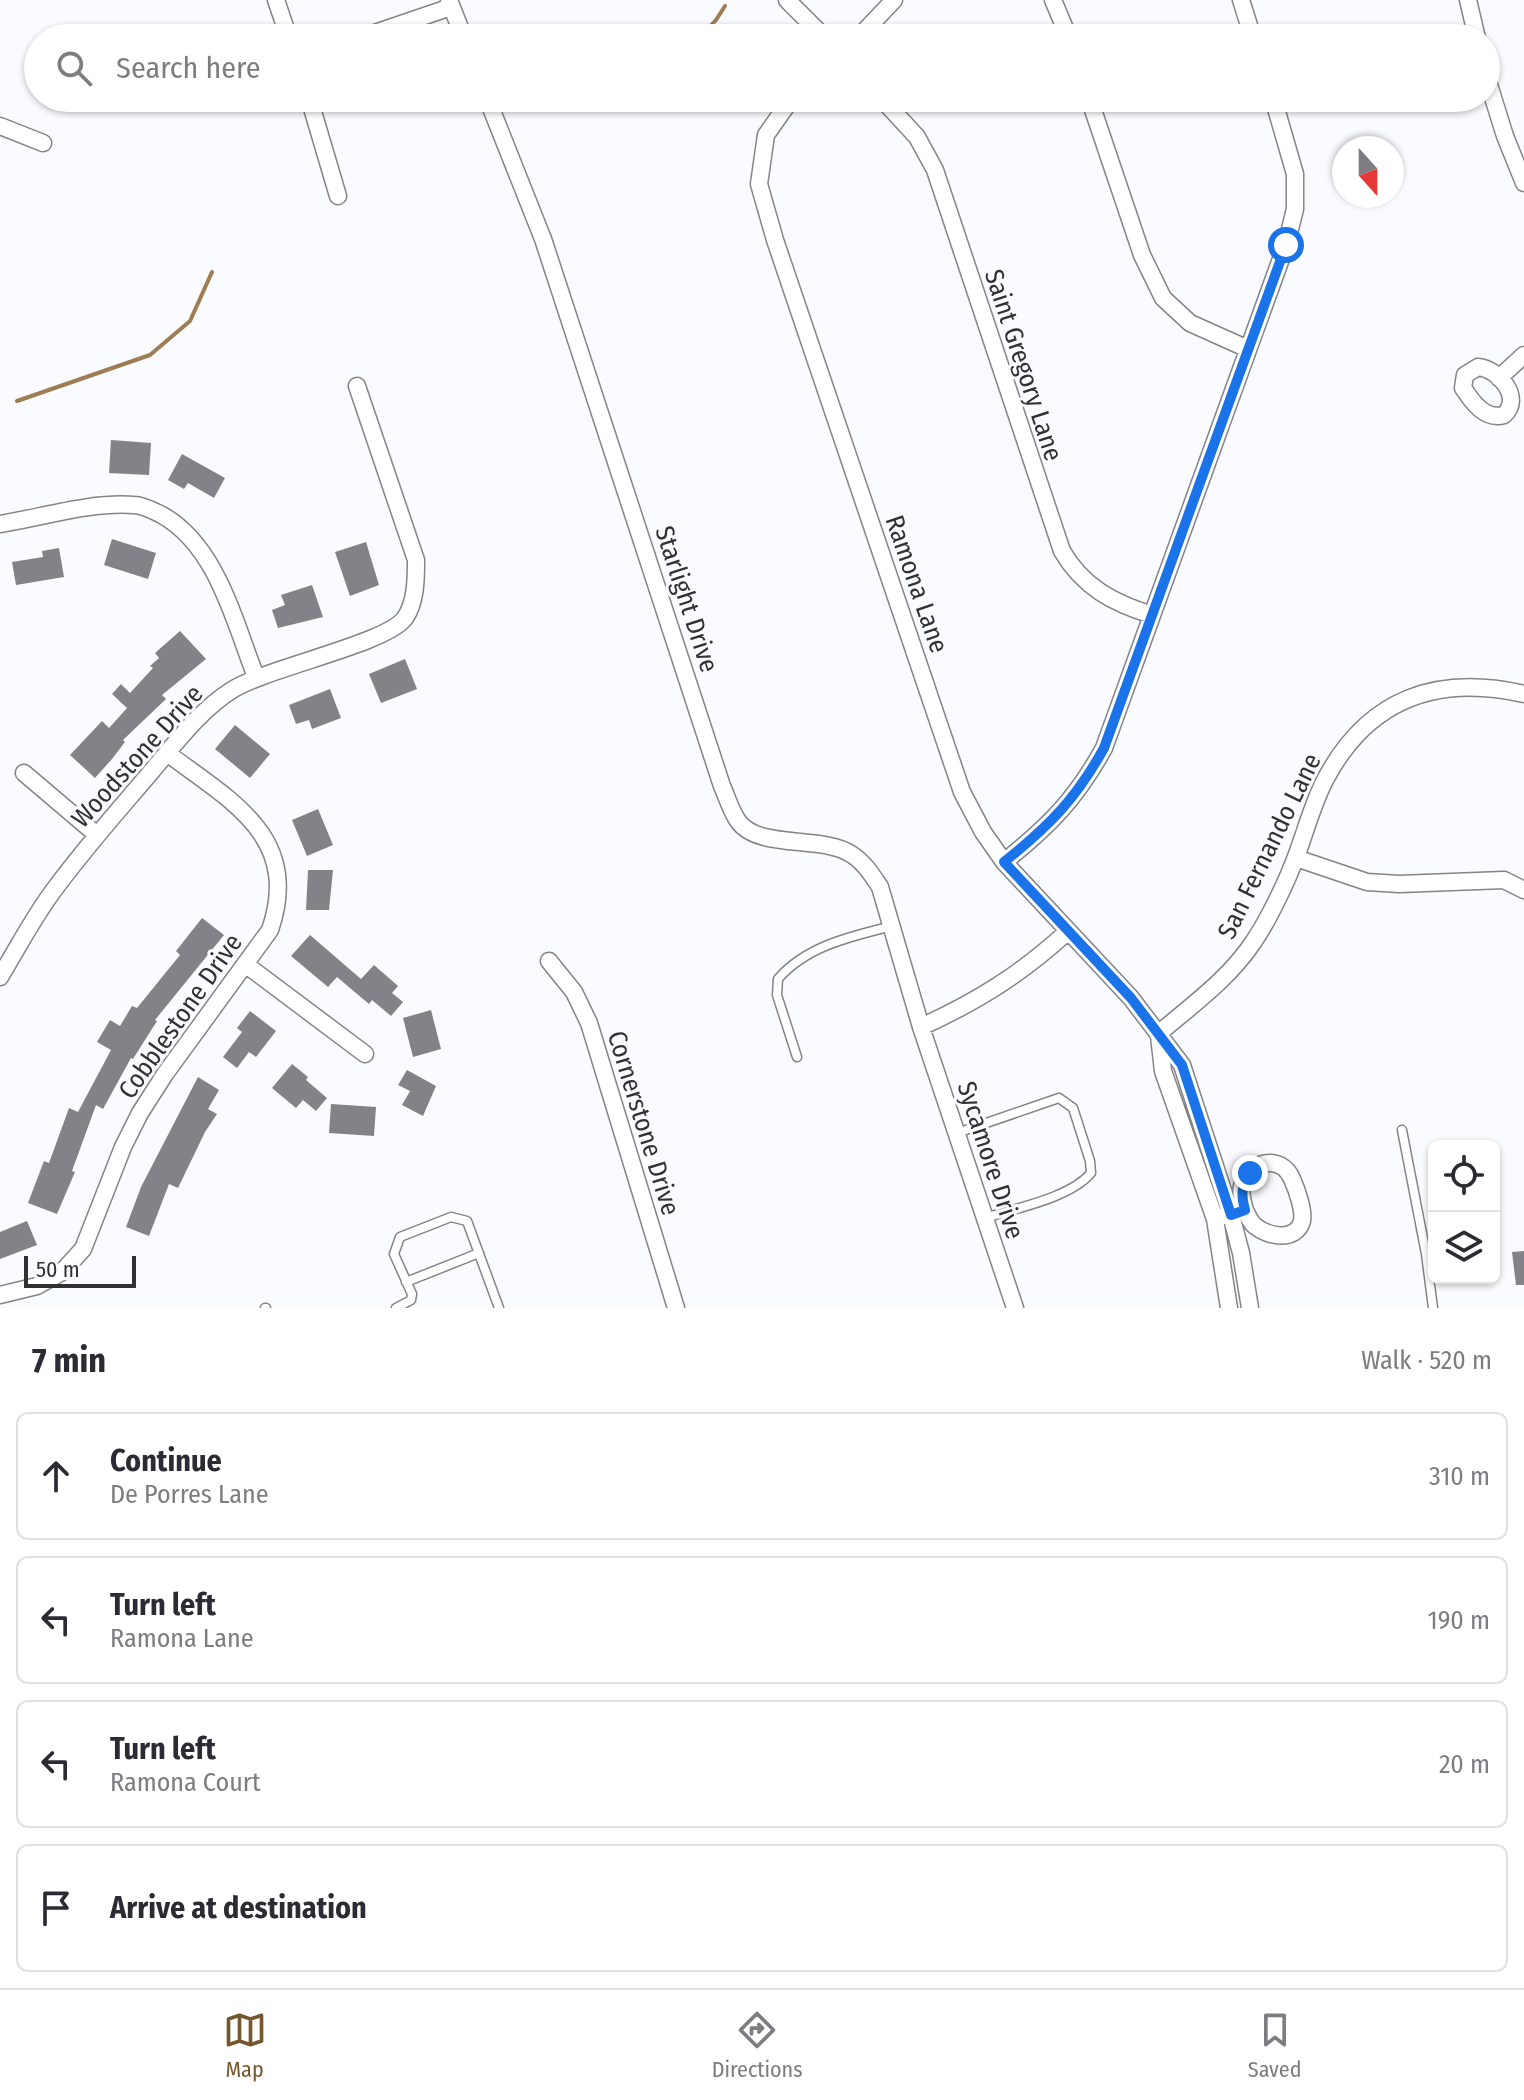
<!DOCTYPE html>
<meta charset="utf-8">
<style>
:root{--surface:#fff;--page:#f2f2f3;--text:#2b2b33;--muted:#7c7c81;--line:#e1e1e2;--accent:#76562c}
body{margin:0;font-family:"Fira Sans Condensed",sans-serif;background:var(--page);color:var(--text)}
.controls{position:absolute;right:24px;bottom:24px;display:grid;overflow:hidden;border-radius:12px;box-shadow:0 2px 6px #0004}
.controls button{width:72px;height:72px;display:grid;place-items:center;padding:0;border:0;border-bottom:2px solid var(--line);background:var(--surface);color:var(--text);font:40px sans-serif}
.compass{position:absolute;left:1332px;top:136px;width:72px;height:72px;border-radius:50%;background:var(--surface);box-shadow:0 2px 6px #0004;rotate:159deg}
.scale{position:absolute;left:24px;bottom:20px;width:112px;box-sizing:border-box;padding-left:8px;border:4px solid #303133;border-top:0;font-size:22px;line-height:28px;white-space:nowrap;color:#303133;-webkit-text-stroke:6px #fafbfe;paint-order:stroke}
.stop{position:absolute;width:24px;height:24px;margin:-18px;border:6px solid #1a73e8;border-radius:50%;background:#fff}
.stop.end{background:#1a73e8;border-color:#fff;box-shadow:0 2px 8px #0008}
.list{margin:0;padding:0;list-style:none}
h2{display:flex;justify-content:space-between;align-items:center;height:104px;margin:0;padding:0 32px;font-size:34px}
h2 small{font-size:26px;font-weight:400;color:var(--muted)}
.list li{display:grid;grid-template-columns:52px 1fr auto;gap:24px;align-items:center;box-sizing:border-box;height:128px;margin:0 16px 16px;padding:0 16px;border:2px solid var(--line);border-radius:12px}
.list b{display:block;font-size:30px;white-space:nowrap}
.list p{margin:0;font-size:26px;white-space:nowrap;color:var(--muted)}
.list em{font-size:26px;font-style:normal;color:var(--muted)}
.icon{flex:none;width:44px;height:44px;fill:none;stroke:currentColor;stroke-width:2;stroke-linecap:round;stroke-linejoin:round}
.map{position:relative;flex:none;width:1524px;height:1308px;overflow:hidden}
.search{position:absolute;background:var(--surface);box-shadow:0 2px 6px #0004;left:24px;right:24px;top:24px;height:88px;display:flex;align-items:center;gap:20px;box-sizing:border-box;padding:0 28px;border-radius:44px;color:var(--muted);font-size:30px}
.sheet{height:680px;background:var(--surface)}
nav{display:flex;justify-content:space-around;align-items:center;box-sizing:border-box;height:112px;border-top:2px solid var(--line);background:var(--surface);font-size:22px;color:var(--muted)}
nav a{display:grid;justify-items:center;gap:4px}
nav .on{color:var(--accent)}
.map>svg:first-child{display:block}
.lines{fill:none;stroke-linecap:round;stroke-linejoin:round}
.stream{stroke:#9e7d53;stroke-width:4}
.building{fill:#818388}
.service-casing{stroke:#828488;stroke-width:11}
.minor-casing{stroke:#828488;stroke-width:19}
.service{stroke:#fff;stroke-width:8}
.minor{stroke:#fff;stroke-width:16}
.route{stroke:#1a73e8;stroke-width:10}
.labels{text-anchor:middle;stroke-width:6;stroke-linejoin:round;paint-order:stroke}
.street-label{font-size:26px;fill:#303133;stroke:#fafbfe}
</style>
<div class="map">
<svg width="1524" height="1308" viewBox="0 0 1524 1308">
<rect width="100%" height="100%" fill="#fafbfe"/>
<g class="lines">
<path class="stream" d="M 699,38 L 716,20 L 725,6
M 660,108 L 662,98
M 17,401 L 150,355 L 190,321 L 212,272"/>
</g>
<path class="building" d="M 111,440 L 151,443 L 149,475 L 109,473 Z
M 182,454 L 225,478 L 214,498 L 188,483 L 184,489 L 168,480 Z
M 112,539 L 156,553 L 148,579 L 104,565 Z
M 366,542 L 379,585 L 350,596 L 335,552 Z
M 59,548 L 64,577 L 16,585 L 12,562 L 43,557 L 42,551 Z
M 312,585 L 323,617 L 278,628 L 272,610 L 285,605 L 281,595 Z
M 180,631 L 206,659 L 162,695 L 166,699 L 123,740 L 125,742 L 112,759 L 95,778 L 70,755 L 102,721 L 109,728 L 127,708 L 112,694 L 121,684 L 130,693 L 153,668 L 150,666 L 159,658 L 155,653 Z
M 405,659 L 417,689 L 381,703 L 369,674 Z
M 330,689 L 341,718 L 312,729 L 309,720 L 296,724 L 289,705 Z
M 235,725 L 270,754 L 250,778 L 215,749 Z
M 318,809 L 333,845 L 307,856 L 292,820 Z
M 308,870 L 333,870 L 329,910 L 306,910 Z
M 202,918 L 224,935 L 155,1020 L 157,1021 L 133,1059 L 131,1058 L 103,1109 L 96,1105 L 72,1171 L 75,1172 L 57,1214 L 28,1203 L 44,1161 L 49,1163 L 69,1108 L 78,1112 L 111,1050 L 97,1042 L 110,1020 L 120,1026 L 132,1006 L 137,1008 L 180,955 L 176,951 Z
M 310,935 L 361,979 L 374,965 L 398,986 L 392,993 L 403,1002 L 391,1016 L 372,1000 L 369,1004 L 337,977 L 328,987 L 291,956 Z
M 431,1010 L 441,1049 L 413,1057 L 403,1018 Z
M 250,1011 L 276,1031 L 256,1057 L 249,1052 L 237,1068 L 223,1057 L 242,1032 L 237,1028 Z
M 292,1064 L 308,1077 L 306,1080 L 327,1098 L 316,1111 L 303,1100 L 296,1108 L 272,1088 Z
M 407,1070 L 436,1086 L 423,1116 L 402,1105 L 410,1091 L 398,1085 Z
M 198,1077 L 219,1090 L 208,1109 L 217,1114 L 205,1132 L 178,1188 L 169,1184 L 149,1236 L 126,1227 L 141,1187 Z
M 331,1104 L 376,1107 L 374,1136 L 329,1133 Z
M 27,1221 L 37,1245 L 0,1259 L 0,1232 Z
M 1524,1251 L 1524,1285 L 1516,1285 L 1512,1252 Z"/>
<g class="lines">
<g class="service-casing">
<path id="service" d="M 797,1057 L 777,995 L 778,979 C 806,946 852,936 892,926
M 1402,1130 L 1426,1254 L 1433,1308
M 957,1133 L 1059,1098 L 1073,1108 L 1090,1161 L 1091,1173 C 1070,1198 1016,1208 985,1218
M 406,1282 L 479,1253
M 265,1308 L 266,1308
M 396,1308 L 411,1300 L 412,1294 L 394,1254 L 400,1237 L 451,1217 L 467,1221 L 499,1308"/>
</g>
<g class="minor-casing">
<path id="minor" d="M 276,0 L 289,38
M 449,0 L 464,38
M 787,0 L 825,38
M 1053,0 L 1069,38
M 1241,0 L 1253,38
M 1468,0 L 1477,38
M 360,38 L 451,7
M 858,38 L 894,0
M 1486,75 L 1505,136 L 1524,183
M 309,98 L 338,196
M 487,98 L 543,239 L 722,786 C 727,797 731,811 738,821 C 758,850 822,835 851,854 C 864,862 872,875 880,887 L 921,1027 L 1015,1308
M 792,98 L 766,135 L 759,184 L 775,240 L 962,792 L 983,832 L 1004,862 L 1131,998 L 1182,1065 L 1231,1215 L 1241,1253 L 1250,1308
M 881,98 L 917,137 L 935,170 L 1062,551 C 1083,587 1113,603 1152,615
M 1089,98 L 1142,255 L 1163,298 L 1190,323 L 1248,349
M 0,126 L 43,143
M 1478,367 C 1499,369 1523,398 1504,415 C 1485,420 1473,403 1463,388 L 1465,375 Z
M 1499,378 L 1524,355
M 0,524 C 44,517 88,502 134,505 C 143,505 154,511 162,515 C 217,546 234,621 256,677
M 24,773 L 97,835
M 1296,858 L 1367,882 L 1399,884 L 1504,880 L 1524,890
M 1004,862 C 1049,826 1076,799 1104,748 L 1286,245 L 1295,209 L 1295,174 L 1273,98
M 549,961 L 574,992 L 589,1023 L 676,1308
M 245,964 L 365,1054
M 0,977 C 17,949 32,920 51,894 C 82,851 117,812 151,772 C 175,744 200,710 232,690 C 269,667 386,644 405,618 C 416,602 416,579 416,560 L 357,386
M 921,1027 C 978,1001 1021,974 1067,932
M 1158,1034 C 1191,1006 1230,978 1254,941 C 1269,919 1288,879 1297,854 C 1306,830 1313,803 1325,780 C 1368,698 1437,674 1524,694
M 1159,1036 L 1163,1071 L 1215,1219 L 1229,1308
M 1224,1216 L 1245,1210 C 1248,1216 1250,1222 1255,1226 C 1267,1236 1296,1243 1302,1221 C 1304,1210 1297,1190 1292,1179 C 1281,1153 1249,1161 1242,1186 C 1240,1194 1243,1203 1245,1210
M 0,1295 L 37,1286 L 62,1272 L 83,1249 L 123,1147 L 140,1113 L 165,1074 L 270,930 C 302,837 231,801 167,753"/>
</g>
<use href="#service" class="service"/>
<use href="#minor" class="minor"/>
</g>
<g class="lines">
<path class="route" d="M 1250,1173 C 1241,1186 1241,1195 1245,1210 L 1231,1215 L 1182,1065 L 1131,998 L 1004,862 C 1049,826 1076,799 1104,748 L 1286,245"/>
</g>
<g class="labels">
<g class="street-label">
<text transform="translate(1024 365) rotate(72)" y="9">Saint Gregory Lane</text>
<text transform="translate(917 584) rotate(71)" y="9">Ramona Lane</text>
<text transform="translate(687 599) rotate(72)" y="9">Starlight Drive</text>
<text transform="translate(137 756) rotate(-48)" y="9">Woodstone Drive</text>
<text transform="translate(1269 846) rotate(-64)" y="9">San Fernando Lane</text>
<text transform="translate(180 1016) rotate(-55)" y="9">Cobblestone Drive</text>
<text transform="translate(644 1123) rotate(73)" y="9">Cornerstone Drive</text>
<text transform="translate(991 1160) rotate(72)" y="9">Sycamore Drive</text>
</g>
</g>
</svg>
<div class="controls">
<button><svg class="icon" aria-label="locate" viewBox="0 0 24 24"><circle cx="12" cy="12" r="6"/><path d="M12 2v4M12 18v4M2 12h4M18 12h4"/></svg></button>
<button><svg class="icon" aria-label="layers" viewBox="0 0 24 24"><path d="M12 4l9 5-9 5-9-5zM3 14l9 5 9-5"/></svg></button>
</div>
<svg class="compass" viewBox="-18 -18 36 36"><path d="M0-13l5 13h-10z" fill="#e53935"/><path d="M0 13l5-13h-10z" fill="#7c7c81"/></svg>
<div class="scale">50 m</div>
<div class="stop" style="left:1286px;top:245px"></div>
<div class="stop end" style="left:1250px;top:1173px"></div>
<div class="search"><svg class="icon" aria-label="search" viewBox="0 0 24 24"><circle cx="10" cy="10" r="6"/><path d="M15 15l6 6"/></svg>Search here</div>
</div>
<section class="sheet">
<h2>7 min<small>Walk · 520 m</small></h2>
<ul class="list">
<li><svg class="icon" aria-label="ahead" viewBox="0 0 24 24"><path d="M12 20V5M6 11l6-6 6 6"/></svg><div><b>Continue</b><p>De Porres Lane</p></div><em>310 m</em></li>
<li><svg class="icon" aria-label="left" viewBox="0 0 24 24"><path d="M17 20v-9H6M10 6l-5 5 5 5"/></svg><div><b>Turn left</b><p>Ramona Lane</p></div><em>190 m</em></li>
<li><svg class="icon" aria-label="left" viewBox="0 0 24 24"><path d="M17 20v-9H6M10 6l-5 5 5 5"/></svg><div><b>Turn left</b><p>Ramona Court</p></div><em>20 m</em></li>
<li><svg class="icon" aria-label="arrive" viewBox="0 0 24 24"><path d="M6 21V4h12l-3 4 3 4H6"/></svg><div><b>Arrive at destination</b></div></li>
</ul>
</section>
<nav>
<a class="on"><svg class="icon" aria-label="map" viewBox="0 0 24 24"><path d="M3 6l6-2 6 2 6-2v14l-6 2-6-2-6 2zM9 4v14M15 6v14"/></svg>Map</a>
<a><svg class="icon" aria-label="directions" viewBox="0 0 24 24"><path d="M12 3l9 9-9 9-9-9zM9 14v-3h6M13 9l2 2-2 2"/></svg>Directions</a>
<a><svg class="icon" aria-label="saved" viewBox="0 0 24 24"><path d="M7 4h10v16l-5-4-5 4z"/></svg>Saved</a>
</nav>
